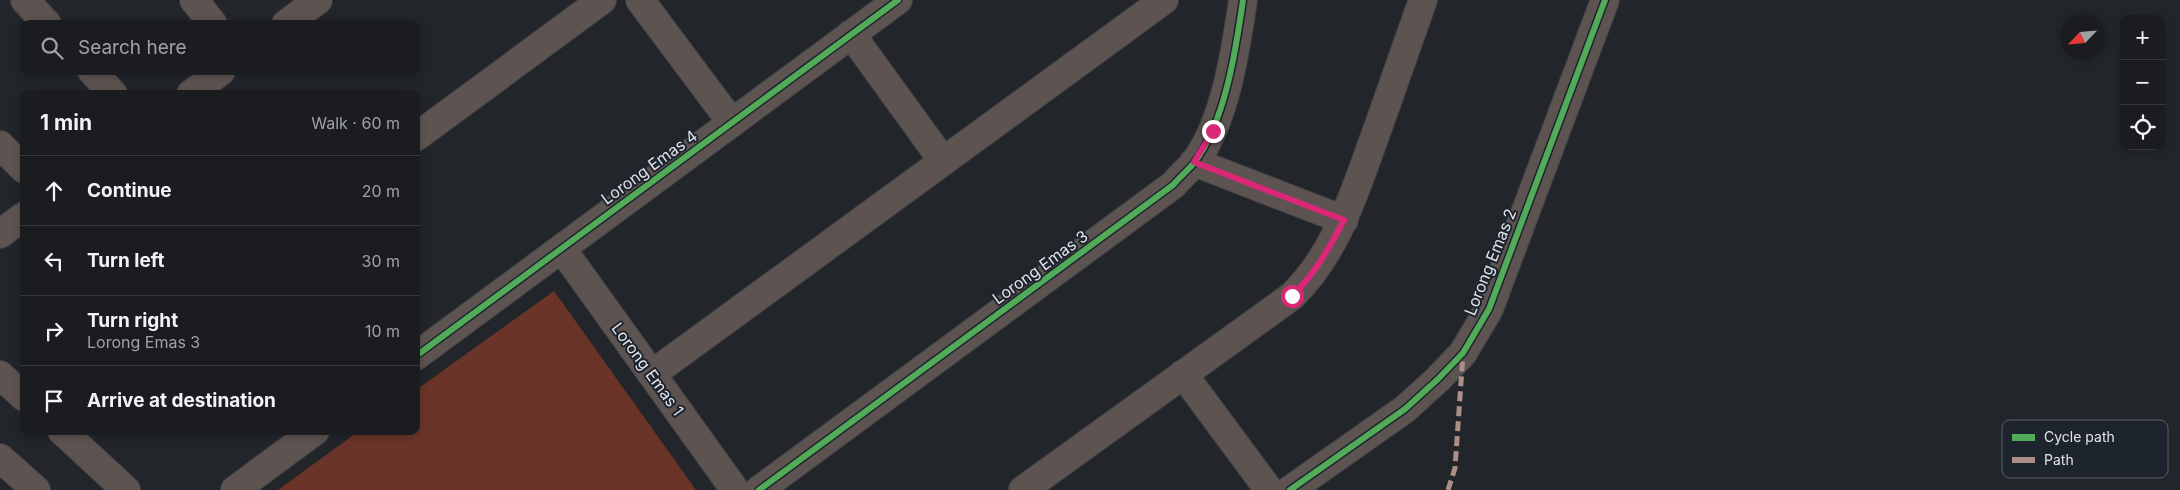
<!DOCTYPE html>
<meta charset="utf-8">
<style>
:root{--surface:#1a1c20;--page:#232529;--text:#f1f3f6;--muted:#9fa1a5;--line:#383a3e}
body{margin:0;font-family:Inter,sans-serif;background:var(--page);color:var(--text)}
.controls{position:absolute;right:15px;top:15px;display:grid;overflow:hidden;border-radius:10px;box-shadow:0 2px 8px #0003}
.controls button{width:45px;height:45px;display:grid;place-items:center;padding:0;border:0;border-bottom:1px solid var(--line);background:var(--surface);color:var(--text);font:25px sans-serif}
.compass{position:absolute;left:2060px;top:15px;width:45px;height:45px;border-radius:50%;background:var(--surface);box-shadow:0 2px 8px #0003;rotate:244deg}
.stop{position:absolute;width:15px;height:15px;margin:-11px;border:4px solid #db2777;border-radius:50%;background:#fff}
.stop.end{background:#db2777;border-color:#fff;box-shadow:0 1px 5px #0008}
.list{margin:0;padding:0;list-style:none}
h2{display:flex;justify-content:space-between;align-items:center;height:65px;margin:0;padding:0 20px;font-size:21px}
h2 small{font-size:16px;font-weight:400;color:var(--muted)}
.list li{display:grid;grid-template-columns:32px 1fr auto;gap:15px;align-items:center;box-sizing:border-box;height:70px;padding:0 20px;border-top:1px solid var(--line)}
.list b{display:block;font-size:19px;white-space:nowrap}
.list p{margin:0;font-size:16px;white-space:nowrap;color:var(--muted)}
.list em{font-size:16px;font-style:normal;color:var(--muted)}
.icon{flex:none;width:28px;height:28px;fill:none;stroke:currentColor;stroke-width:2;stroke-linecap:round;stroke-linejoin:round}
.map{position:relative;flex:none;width:2180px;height:490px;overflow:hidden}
.search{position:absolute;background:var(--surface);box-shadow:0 2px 8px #0003;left:20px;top:20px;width:400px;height:55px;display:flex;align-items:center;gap:12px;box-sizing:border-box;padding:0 18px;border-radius:10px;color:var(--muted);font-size:19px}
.panel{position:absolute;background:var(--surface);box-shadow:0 2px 8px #0003;left:20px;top:90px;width:400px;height:345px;border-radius:10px}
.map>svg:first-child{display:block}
.green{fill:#6a3528}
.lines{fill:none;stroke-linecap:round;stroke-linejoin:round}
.minor-casing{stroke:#3e4044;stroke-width:30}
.minor{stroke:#5d5351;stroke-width:28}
.quiet{stroke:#ac8f84;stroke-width:5;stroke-dasharray:10 5;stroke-linecap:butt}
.cycleway-casing{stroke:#1e242d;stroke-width:9}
.cycleway{stroke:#51ab58;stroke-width:6}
.route{stroke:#db2777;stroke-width:6}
.labels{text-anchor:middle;stroke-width:4;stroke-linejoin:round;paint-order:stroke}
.street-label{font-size:16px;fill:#e1e4eb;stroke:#1e242d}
.key{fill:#1e242d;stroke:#585e66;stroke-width:1}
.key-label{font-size:14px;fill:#e1e4eb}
</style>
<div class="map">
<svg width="2180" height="490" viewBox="0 0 2180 490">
<rect width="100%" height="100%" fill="#22252a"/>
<path class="green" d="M 554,291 L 696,490 L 278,490 L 359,431 L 416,431 L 416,390 Z"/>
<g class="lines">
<g class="minor-casing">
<path id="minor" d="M 25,0 L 47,24
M 194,0 L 213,24
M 640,0 L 732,123
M 286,24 L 318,0
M 851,34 L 943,161
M 92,71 L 113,94
M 191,94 L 221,71
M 416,137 L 602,0
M 0,145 L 24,169
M 1194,162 L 1344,220
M 0,234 L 24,216
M 562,249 L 735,490
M 416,356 L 898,0
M 652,374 L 1164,0
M 1183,374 L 1269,490
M 0,375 L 24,397
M 62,431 L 126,490
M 0,458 L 36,490
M 235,490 L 315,431
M 759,490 L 1173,185 C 1179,178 1187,171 1194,163 C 1225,123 1236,49 1243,0
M 1023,490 L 1292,296 C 1337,252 1354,193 1375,136 C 1391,91 1407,45 1423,0
M 1290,490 L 1405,409 L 1438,379 L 1463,353 L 1489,309 L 1605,0"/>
</g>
<use href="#minor" class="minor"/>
<path class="quiet" d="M 1448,490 L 1455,468 L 1463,354"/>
<g class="cycleway-casing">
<path id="cycleway" d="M 416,356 L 898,0
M 759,490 L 1173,185 C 1179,178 1187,171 1194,163 C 1225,123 1236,49 1243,0
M 1290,490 L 1405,409 L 1438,379 L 1463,353 L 1489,309 L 1605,0"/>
</g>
<use href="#cycleway" class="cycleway"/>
</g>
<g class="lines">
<path class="route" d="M 1213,131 L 1194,162 L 1344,220 C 1329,248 1315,274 1292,296"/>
</g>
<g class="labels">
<g class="street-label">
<text transform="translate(649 167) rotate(-36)" y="6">Lorong Emas 4</text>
<text transform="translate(1490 262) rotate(-68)" y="6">Lorong Emas 2</text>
<text transform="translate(1040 267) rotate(-36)" y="6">Lorong Emas 3</text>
<text transform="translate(648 369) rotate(54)" y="6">Lorong Emas 1</text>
</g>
</g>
<rect x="2002" y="420" width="166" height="58" rx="8" class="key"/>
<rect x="2012" y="434" width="23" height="7" fill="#51ab58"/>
<rect x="2012" y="457" width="23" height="6" fill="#ac8f84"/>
<g class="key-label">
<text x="2044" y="442">Cycle path</text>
<text x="2044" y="465">Path</text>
</g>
</svg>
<div class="controls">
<button>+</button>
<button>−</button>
<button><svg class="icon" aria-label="locate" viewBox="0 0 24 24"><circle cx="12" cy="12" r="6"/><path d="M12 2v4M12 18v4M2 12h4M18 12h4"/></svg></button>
</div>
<svg class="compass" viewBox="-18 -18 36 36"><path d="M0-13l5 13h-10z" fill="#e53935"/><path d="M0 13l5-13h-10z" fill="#9fa1a5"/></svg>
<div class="stop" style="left:1292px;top:296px"></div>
<div class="stop end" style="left:1213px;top:131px"></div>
<div class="search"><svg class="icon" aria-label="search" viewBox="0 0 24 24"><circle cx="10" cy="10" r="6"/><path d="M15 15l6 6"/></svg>Search here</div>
<section class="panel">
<h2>1 min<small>Walk · 60 m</small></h2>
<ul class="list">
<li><svg class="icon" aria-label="ahead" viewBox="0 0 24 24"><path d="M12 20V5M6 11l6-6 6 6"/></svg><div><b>Continue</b></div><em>20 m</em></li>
<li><svg class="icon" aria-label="left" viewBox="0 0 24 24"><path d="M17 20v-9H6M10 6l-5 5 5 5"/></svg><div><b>Turn left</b></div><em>30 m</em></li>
<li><svg class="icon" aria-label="right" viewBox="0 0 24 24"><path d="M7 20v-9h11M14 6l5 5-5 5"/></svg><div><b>Turn right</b><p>Lorong Emas 3</p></div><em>10 m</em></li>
<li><svg class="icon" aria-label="arrive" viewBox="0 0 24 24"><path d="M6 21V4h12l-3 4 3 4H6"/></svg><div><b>Arrive at destination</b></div></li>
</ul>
</section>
</div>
